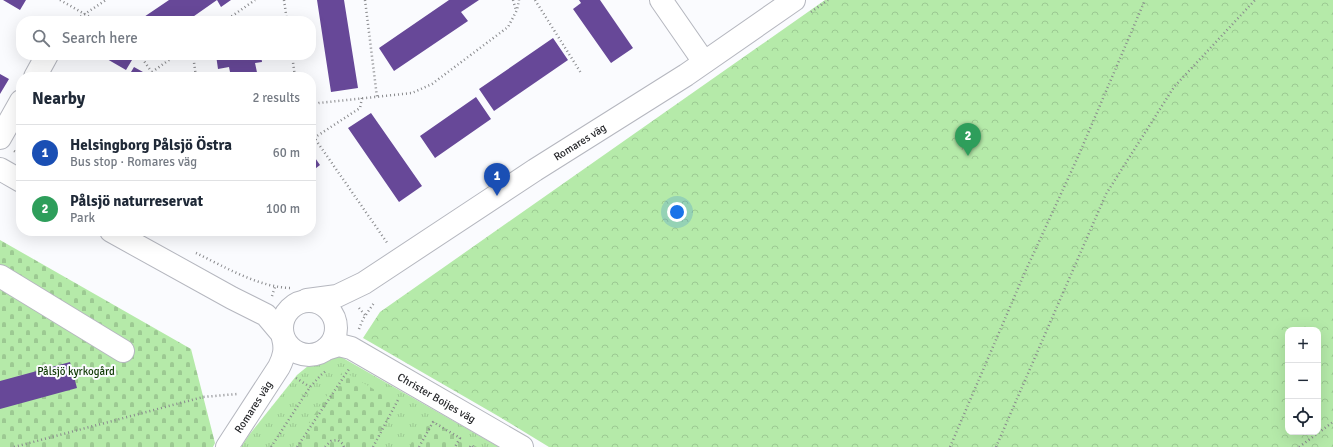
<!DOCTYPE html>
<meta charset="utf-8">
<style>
:root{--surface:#fff;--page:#f6f6f7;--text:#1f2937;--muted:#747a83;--line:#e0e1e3;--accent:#1a73e8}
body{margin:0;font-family:Signika,sans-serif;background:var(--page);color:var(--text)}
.controls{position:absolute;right:12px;bottom:12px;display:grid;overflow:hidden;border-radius:8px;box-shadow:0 4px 16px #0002}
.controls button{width:36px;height:36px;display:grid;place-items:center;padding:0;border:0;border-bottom:1px solid var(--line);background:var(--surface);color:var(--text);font:20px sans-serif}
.you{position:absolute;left:677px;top:212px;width:14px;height:14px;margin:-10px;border:3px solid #fff;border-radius:50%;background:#1a73e8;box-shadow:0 0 0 6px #1a73e833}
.badge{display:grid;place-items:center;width:26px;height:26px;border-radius:50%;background:var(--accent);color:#fff;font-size:13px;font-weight:700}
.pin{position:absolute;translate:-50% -33px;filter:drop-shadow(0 1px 2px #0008)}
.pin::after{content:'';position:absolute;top:21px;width:14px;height:12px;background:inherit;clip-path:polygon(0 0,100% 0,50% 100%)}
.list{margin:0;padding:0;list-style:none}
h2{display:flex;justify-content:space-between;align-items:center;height:52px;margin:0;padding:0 16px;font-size:17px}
h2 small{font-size:13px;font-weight:400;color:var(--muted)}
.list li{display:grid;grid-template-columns:26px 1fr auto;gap:12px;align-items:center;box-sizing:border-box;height:56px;padding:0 16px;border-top:1px solid var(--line)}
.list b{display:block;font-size:15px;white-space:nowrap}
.list p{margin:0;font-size:13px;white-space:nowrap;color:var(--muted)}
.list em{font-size:13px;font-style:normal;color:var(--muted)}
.icon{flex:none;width:22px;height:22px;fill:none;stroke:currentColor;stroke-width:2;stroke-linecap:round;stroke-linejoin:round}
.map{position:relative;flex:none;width:1333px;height:447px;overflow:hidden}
.search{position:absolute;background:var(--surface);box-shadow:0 4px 16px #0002;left:16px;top:16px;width:300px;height:44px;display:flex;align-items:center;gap:10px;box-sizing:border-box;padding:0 14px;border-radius:16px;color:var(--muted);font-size:15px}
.panel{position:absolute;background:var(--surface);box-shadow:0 4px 16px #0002;left:16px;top:72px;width:300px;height:164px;border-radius:16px}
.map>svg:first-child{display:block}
.grass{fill:url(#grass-tufts)}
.cemetery{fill:url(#cemetery-stones)}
.park{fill:url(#park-crowns);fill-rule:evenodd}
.building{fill:#674898}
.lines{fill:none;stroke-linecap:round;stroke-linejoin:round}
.minor-casing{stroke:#b5b7bf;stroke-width:24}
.path{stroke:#88898c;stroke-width:2.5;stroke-dasharray:1 3;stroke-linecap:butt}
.minor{stroke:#fff;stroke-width:22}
.labels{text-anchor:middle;stroke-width:4;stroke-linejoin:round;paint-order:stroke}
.street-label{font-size:11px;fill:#28292c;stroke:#fafbfe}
.park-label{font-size:11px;fill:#0e3903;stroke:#fafbfe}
</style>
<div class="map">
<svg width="1333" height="447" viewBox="0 0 1333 447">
<defs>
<pattern id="grass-tufts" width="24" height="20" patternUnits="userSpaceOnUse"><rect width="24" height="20" fill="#b5eaa9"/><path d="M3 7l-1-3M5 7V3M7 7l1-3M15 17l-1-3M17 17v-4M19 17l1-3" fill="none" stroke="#9cc992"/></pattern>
<pattern id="cemetery-stones" width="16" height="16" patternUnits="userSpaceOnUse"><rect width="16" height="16" fill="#b5eaa9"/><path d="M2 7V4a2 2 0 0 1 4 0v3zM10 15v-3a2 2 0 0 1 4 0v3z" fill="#9cc992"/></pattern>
<pattern id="park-crowns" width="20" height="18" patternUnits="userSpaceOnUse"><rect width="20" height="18" fill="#b5eaa9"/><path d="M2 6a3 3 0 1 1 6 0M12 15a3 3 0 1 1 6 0" fill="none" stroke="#9cc992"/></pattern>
</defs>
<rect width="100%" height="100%" fill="#fafbfe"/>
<path class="grass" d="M 336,354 L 499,447 L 241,447 L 249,435 L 297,375 L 319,357 Z"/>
<path class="cemetery" d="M 0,240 L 191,349 L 215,443 L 213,447 L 0,447 Z
M 343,371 L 397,403 L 373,447 L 293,447 Z
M 426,417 L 477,447 L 409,447 Z"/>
<path class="park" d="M 825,0 L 1333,0 L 1333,447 L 549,447 L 498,416 L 363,338 L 380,312 ZM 1288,330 L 1318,330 L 1318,432 L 1288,432 Z"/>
<path class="building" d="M 3,0 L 26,0 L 20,10 Z
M 169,0 L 231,0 L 221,7 L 217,0 L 187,21 L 138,21 Z
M 317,0 L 344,0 L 358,88 L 331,92 Z
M 449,0 L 479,0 L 461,12 L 468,21 L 394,71 L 379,48 Z
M 579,0 L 600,0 L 633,48 L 611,63 L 573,9 L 581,3 Z
M 553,38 L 568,60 L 494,111 L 479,89 Z
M 100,55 L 135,55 L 126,70 Z
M 216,55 L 261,55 L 262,62 L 255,63 L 258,77 L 231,77 L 229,67 L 218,69 Z
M 134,67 L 152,77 L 128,77 Z
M 0,74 L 9,79 L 0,94 Z
M 476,97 L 491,119 L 435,158 L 420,136 Z
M 371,113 L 422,186 L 399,202 L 348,128 Z
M 311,152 L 320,165 L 311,172 Z
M 70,362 L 77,388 L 0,409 L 0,381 Z"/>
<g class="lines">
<g class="minor-casing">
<g id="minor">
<path d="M 661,0 L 704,62"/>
<path d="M 35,77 L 47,55"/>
<path d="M 0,138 L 21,101"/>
<path d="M 0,169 L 21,181"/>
<path d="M 111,231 L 232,298 L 266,315 L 282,334"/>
<path d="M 0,276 L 123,351"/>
<path id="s1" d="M 307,300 L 337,296 L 364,283 L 535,170 L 686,75 L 794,0"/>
<circle cx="309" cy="328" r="27"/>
<path id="s2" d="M 326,349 L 339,345 L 351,348 L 522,447"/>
<path id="s3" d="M 227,447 L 279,367 C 284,357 286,349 283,338"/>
</g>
</g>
<path class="path" d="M 60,0 L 97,21
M 284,0 L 287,21
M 365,0 L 377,97
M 513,0 L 516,10
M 535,0 L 581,73
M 811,12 L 828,0
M 74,21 L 106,0
M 225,21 L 255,0
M 140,55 L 155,77
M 193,55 L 196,77
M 292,55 L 295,77
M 152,72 L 176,55
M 311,106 L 319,103 L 412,93 L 432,84 L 508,27 L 517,10 L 519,0
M 311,133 L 388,244
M 314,138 L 360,108 L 362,98
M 14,151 L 21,155
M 196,253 C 225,267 260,288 292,288
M 272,296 L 275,287
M 359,308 L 365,315
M 359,329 L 363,319 L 374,303
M 296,378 L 310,387
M 14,447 L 203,397 L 237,394
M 271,447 L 310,387 L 321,375 L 327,370
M 297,447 L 349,369
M 325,447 L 331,441 L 338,440 L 343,444 L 344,447
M 373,447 L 399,398
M 419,447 L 433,422 L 460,438 L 455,447
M 470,447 L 471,445 L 474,447
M 950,447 L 1025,272 L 1077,159 L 1145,0
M 996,447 L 1106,194 L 1174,87 L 1255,0
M 1299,447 L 1333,422"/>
<use href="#minor" class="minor"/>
</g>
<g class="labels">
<g class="street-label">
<text dy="4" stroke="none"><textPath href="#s1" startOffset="318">Romares väg</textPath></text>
<text dy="4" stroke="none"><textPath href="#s2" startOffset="125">Christer Boijes väg</textPath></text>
<text dy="4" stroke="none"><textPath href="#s3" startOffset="48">Romares väg</textPath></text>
</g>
<g class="park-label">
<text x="76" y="375">Pålsjö kyrkogård</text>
</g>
</g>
</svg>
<div class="controls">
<button>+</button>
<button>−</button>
<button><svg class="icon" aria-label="locate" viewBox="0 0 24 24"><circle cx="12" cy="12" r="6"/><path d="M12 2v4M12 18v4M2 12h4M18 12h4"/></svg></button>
</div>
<div class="you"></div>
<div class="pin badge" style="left:497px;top:196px;background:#1a4fb4">1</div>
<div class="pin badge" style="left:968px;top:156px;background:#2e9e5b">2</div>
<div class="search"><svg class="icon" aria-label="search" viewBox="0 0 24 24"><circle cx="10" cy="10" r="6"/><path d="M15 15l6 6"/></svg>Search here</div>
<section class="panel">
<h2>Nearby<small>2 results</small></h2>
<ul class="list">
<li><span class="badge" style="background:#1a4fb4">1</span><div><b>Helsingborg Pålsjö Östra</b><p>Bus stop · Romares väg</p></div><em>60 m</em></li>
<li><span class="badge" style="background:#2e9e5b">2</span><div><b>Pålsjö naturreservat</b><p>Park</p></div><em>100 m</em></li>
</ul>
</section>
</div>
